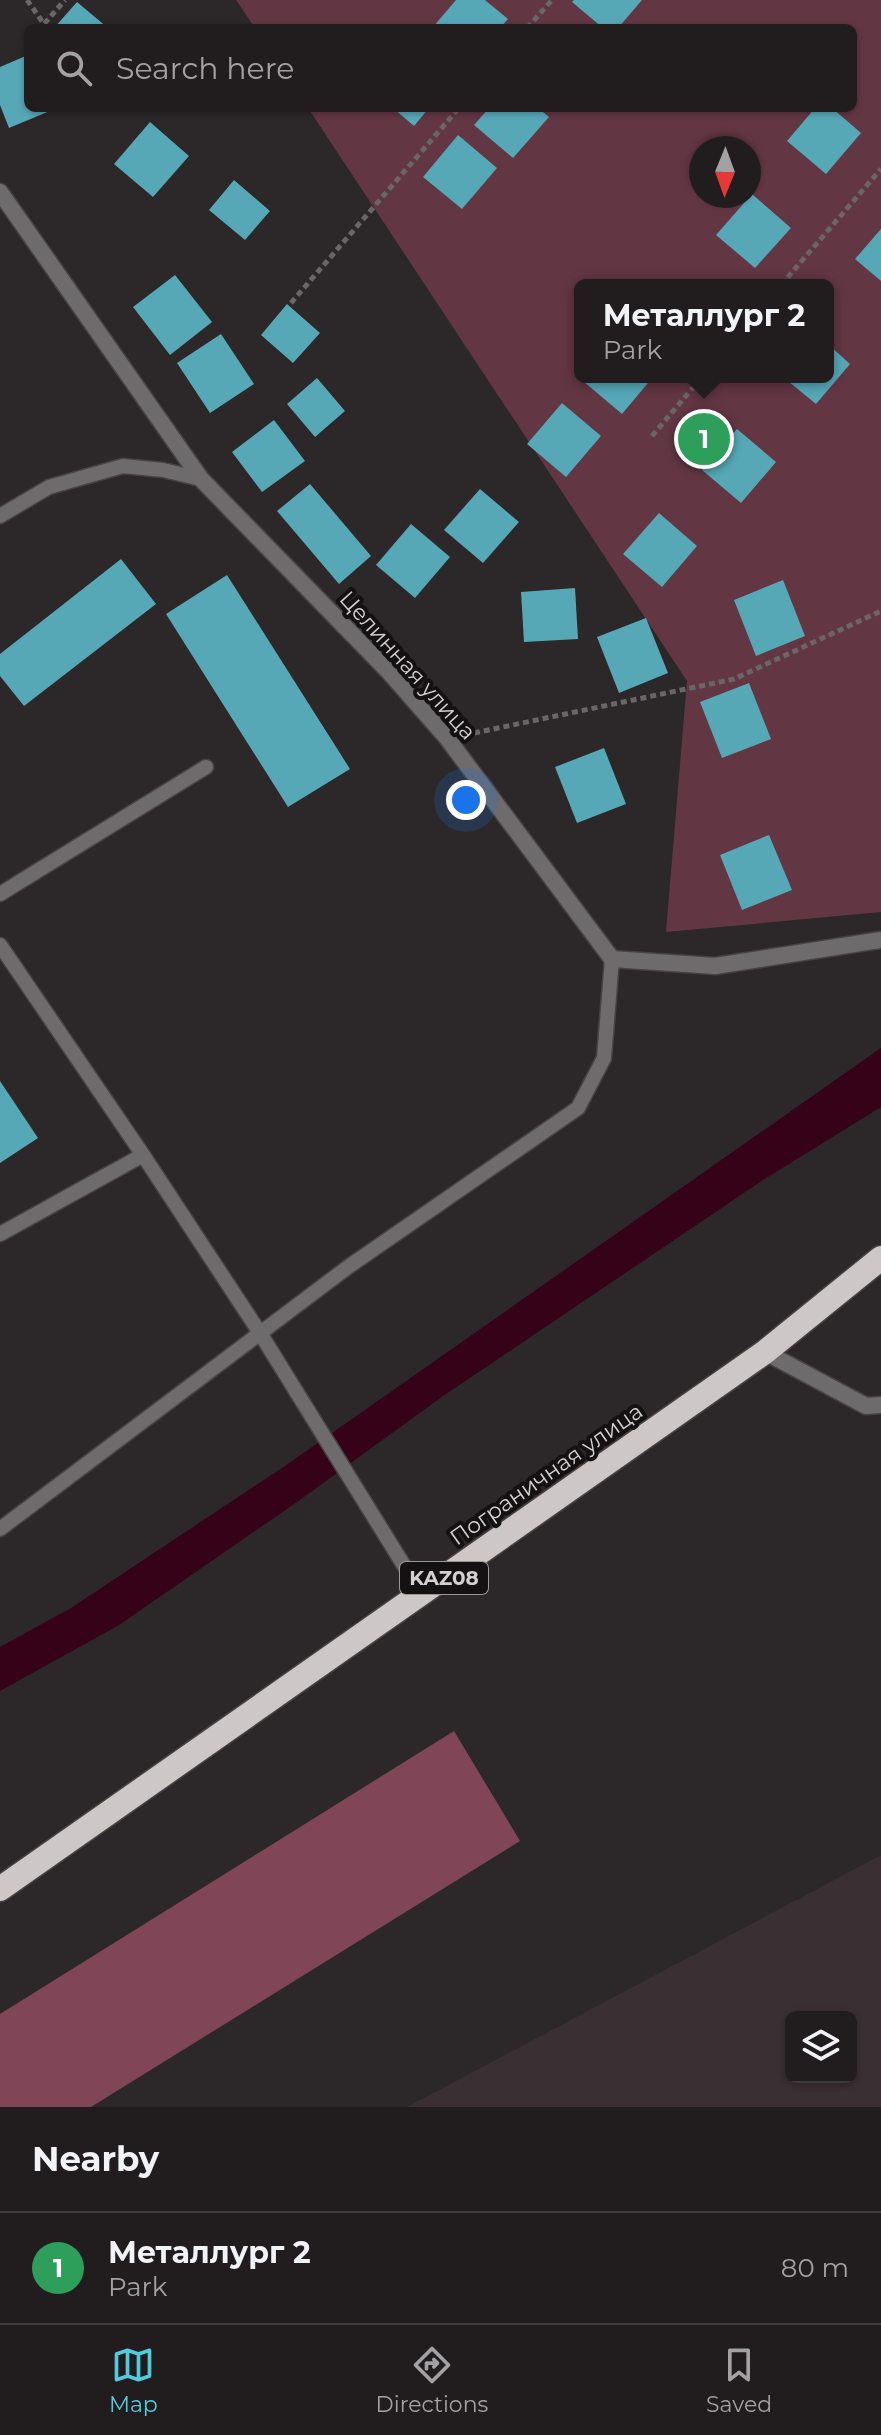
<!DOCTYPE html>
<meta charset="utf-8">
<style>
:root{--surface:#211d1e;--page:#292627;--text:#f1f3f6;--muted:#a2a2a4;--line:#3e3b3c;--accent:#54cade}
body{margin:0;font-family:Montserrat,sans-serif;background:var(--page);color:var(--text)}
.controls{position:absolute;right:24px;bottom:24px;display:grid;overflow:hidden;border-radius:12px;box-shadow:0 2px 6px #0004}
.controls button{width:72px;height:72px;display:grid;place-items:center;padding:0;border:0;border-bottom:2px solid var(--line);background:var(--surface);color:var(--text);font:40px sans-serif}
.compass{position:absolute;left:689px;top:136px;width:72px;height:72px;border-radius:50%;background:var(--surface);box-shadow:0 2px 6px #0004;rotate:181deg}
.you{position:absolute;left:466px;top:800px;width:28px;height:28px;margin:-20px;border:6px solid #fff;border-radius:50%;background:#1a73e8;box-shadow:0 0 0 12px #1a73e833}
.badge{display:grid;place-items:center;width:52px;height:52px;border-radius:50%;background:var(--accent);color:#fff;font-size:26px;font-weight:700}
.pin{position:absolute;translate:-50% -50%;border:4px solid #fff;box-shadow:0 2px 8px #0006}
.popup{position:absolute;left:574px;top:279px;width:260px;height:104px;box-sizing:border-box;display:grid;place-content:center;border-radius:12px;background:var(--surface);filter:drop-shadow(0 2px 6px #0005);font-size:26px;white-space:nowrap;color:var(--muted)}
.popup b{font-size:30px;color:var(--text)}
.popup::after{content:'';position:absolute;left:50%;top:100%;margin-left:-16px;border:16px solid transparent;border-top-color:var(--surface)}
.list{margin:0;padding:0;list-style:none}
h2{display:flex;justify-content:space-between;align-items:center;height:104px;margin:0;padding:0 32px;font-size:34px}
h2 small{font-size:26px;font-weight:400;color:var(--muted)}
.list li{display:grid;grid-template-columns:52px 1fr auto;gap:24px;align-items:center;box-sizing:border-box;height:112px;padding:0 32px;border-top:2px solid var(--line)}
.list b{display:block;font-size:30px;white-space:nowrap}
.list p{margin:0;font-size:26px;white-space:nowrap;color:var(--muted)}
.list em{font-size:26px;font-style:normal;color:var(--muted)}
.icon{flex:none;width:44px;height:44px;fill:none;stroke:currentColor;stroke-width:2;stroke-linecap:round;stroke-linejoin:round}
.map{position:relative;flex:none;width:881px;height:2107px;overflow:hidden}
.search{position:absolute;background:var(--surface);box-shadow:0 2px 6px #0004;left:24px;right:24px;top:24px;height:88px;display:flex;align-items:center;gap:20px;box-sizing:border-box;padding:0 28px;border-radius:12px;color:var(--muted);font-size:30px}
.sheet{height:216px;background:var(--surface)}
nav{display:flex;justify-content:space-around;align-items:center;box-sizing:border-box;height:112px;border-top:2px solid var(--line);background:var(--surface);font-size:22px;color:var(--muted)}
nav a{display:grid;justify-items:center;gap:4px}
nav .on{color:var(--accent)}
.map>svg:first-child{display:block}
.built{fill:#3a2f32;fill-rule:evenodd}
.green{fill:#633644;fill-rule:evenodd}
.forest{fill:#804658}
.water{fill:#350217}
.building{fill:#56a8b7}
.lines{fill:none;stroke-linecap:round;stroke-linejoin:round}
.lane-casing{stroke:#474243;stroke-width:17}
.street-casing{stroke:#474243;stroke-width:19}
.highway-casing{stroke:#474243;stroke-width:27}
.path{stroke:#6a6667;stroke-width:5;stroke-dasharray:6 4;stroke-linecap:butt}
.lane{stroke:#6d6b6b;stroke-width:14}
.street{stroke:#6d6b6b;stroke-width:16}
.highway{stroke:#cec7c8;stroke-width:24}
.labels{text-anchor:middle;stroke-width:8;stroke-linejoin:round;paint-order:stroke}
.shield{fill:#131111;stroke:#9a9797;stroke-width:2}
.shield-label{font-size:20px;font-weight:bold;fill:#d4d0d1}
.street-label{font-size:22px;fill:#d4d0d1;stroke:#131111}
</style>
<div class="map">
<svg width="881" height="2107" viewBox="0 0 881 2107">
<rect width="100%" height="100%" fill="#2c2728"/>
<path class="built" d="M 881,1855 L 881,2107 L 407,2107 ZM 791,2017 L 851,2017 L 851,2077 L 791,2077 Z"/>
<path class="green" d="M 236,0 L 881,0 L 881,912 L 666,932 L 687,681 L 308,108 L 853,108 L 853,28 L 255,28 ZM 701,148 L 749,148 L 749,196 L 701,196 ZM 580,285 L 828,285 L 828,377 L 580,377 Z"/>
<path class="forest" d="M 454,1731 L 520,1841 L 91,2107 L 0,2107 L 0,2014 Z"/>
<path class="water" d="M 881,1048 L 881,1107 L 763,1180 L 443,1396 L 297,1502 L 119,1625 L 0,1691 L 0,1647 L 71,1608 L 285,1466 Z"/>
<path class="building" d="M 456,0 L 485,0 L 508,19 L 500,28 L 435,28 L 433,27 Z
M 574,0 L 642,0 L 618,28 L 603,28 L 572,2 Z
M 77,2 L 108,28 L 54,28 Z
M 28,55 L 28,108 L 57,108 L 9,128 L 0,105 L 0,67 Z
M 393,108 L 429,108 L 414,126 Z
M 489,108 L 538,108 L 549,117 L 513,158 L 474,125 Z
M 815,108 L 832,108 L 861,133 L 826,174 L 787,141 Z
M 150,122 L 189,156 L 153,197 L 114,164 Z
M 458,135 L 497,168 L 462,209 L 423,177 Z
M 234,180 L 270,211 L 245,240 L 209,210 Z
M 752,194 L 791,228 L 755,268 L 716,235 Z
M 881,229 L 881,281 L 855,259 Z
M 175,275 L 212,322 L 170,355 L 133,307 Z
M 287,304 L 320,333 L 293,363 L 261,335 Z
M 221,334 L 254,384 L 210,413 L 177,363 Z
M 828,344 L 850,364 L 816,404 L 783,377 L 828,377 Z
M 586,377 L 653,377 L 622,414 L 583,381 Z
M 317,378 L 345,411 L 315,437 L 287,404 Z
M 562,403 L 601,436 L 566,477 L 527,444 Z
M 274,420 L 305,461 L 262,492 L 232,452 Z
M 737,429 L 776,462 L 741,503 L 702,470 Z
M 310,484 L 371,556 L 339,584 L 277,511 Z
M 480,489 L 519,522 L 483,563 L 444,530 Z
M 659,513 L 697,546 L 662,587 L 623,554 Z
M 411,524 L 450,557 L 415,598 L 376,565 Z
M 121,559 L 156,604 L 24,706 L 0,676 L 0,654 Z
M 227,575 L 350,769 L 288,807 L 166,614 Z
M 783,580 L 805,636 L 756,656 L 734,600 Z
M 575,588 L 578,639 L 524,642 L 521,592 Z
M 646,618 L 668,673 L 619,693 L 597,637 Z
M 749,683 L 771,739 L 722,758 L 700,702 Z
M 604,748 L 626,804 L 577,823 L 555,767 Z
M 769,835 L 792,890 L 742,910 L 720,855 Z
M 0,1081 L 38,1138 L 0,1163 Z"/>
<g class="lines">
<g class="lane-casing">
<path id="lane" d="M 0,516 L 49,487 L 123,466 L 163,470 L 201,479
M 0,894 L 206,767
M 0,945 L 143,1155 L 260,1333 L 421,1593
M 0,1234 L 143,1155
M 0,1529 L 348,1267 L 578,1108 L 604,1058 L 612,959"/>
</g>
<g class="street-casing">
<path id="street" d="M 0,192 L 201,479 L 389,672 L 447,738 L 612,959 L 715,966 L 881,940
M 765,1352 L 866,1406 L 881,1405"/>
</g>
<g class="highway-casing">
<path id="highway" d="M 0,1889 L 765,1352 L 881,1258"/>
</g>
<path class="path" d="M 27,0 L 44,24 L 65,0
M 527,28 L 552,0
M 781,285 L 881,169
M 291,303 L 459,108
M 652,436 L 702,377
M 474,733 L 734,679 L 881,611"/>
<use href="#lane" class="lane"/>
<use href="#street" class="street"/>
<use href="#highway" class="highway"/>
</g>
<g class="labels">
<rect class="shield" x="400" y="1562" width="88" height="32" rx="6"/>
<g class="shield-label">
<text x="444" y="1585">KAZ08</text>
</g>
<g class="street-label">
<text transform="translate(408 665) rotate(48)" y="8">Целинная улица</text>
<text transform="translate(546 1474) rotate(-35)" y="8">Пограничная улица</text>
</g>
</g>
</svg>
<div class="controls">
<button><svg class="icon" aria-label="layers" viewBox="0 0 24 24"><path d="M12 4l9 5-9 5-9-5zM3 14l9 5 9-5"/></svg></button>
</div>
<svg class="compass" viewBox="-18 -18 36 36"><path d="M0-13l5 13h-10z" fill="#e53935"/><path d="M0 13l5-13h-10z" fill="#a2a2a4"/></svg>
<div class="you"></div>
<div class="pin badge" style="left:704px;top:439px;background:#2e9e5b">1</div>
<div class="popup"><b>Металлург 2</b>Park</div>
<div class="search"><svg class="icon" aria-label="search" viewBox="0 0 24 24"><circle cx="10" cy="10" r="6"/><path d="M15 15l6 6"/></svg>Search here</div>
</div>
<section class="sheet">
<h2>Nearby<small></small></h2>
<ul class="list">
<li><span class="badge" style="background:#2e9e5b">1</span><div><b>Металлург 2</b><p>Park</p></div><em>80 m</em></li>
</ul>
</section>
<nav>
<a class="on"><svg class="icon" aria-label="map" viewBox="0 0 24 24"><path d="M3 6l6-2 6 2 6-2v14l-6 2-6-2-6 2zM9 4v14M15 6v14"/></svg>Map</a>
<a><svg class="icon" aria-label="directions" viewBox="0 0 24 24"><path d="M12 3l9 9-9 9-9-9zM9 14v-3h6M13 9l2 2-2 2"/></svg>Directions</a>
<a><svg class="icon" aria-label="saved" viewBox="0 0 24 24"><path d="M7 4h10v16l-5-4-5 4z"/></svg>Saved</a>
</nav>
